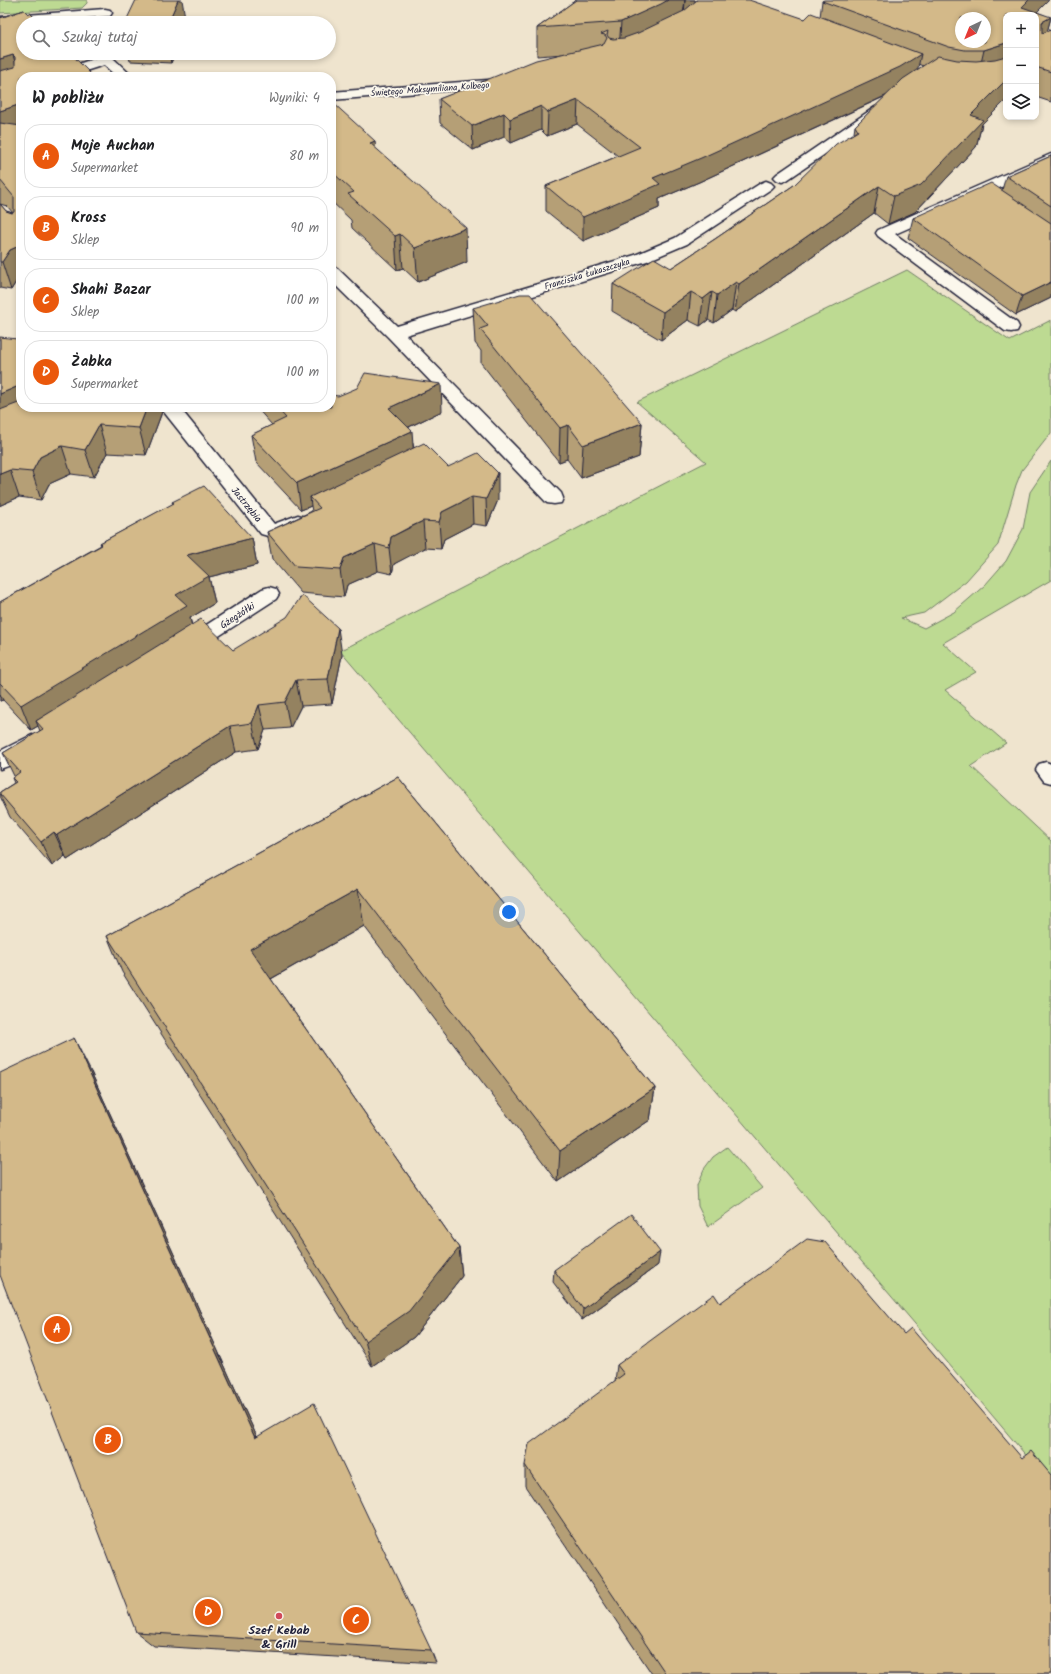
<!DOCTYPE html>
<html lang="pl">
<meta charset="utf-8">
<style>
:root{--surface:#fff;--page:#f6f6f6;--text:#202124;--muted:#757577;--line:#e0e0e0;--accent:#ea580c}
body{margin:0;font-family:Kalam,sans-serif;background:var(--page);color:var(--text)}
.controls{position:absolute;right:12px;top:12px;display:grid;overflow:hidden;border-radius:8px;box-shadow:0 2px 6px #0003}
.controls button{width:36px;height:36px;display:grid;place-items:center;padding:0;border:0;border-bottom:1px solid var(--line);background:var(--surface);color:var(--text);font:20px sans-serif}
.compass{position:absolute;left:955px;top:12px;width:36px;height:36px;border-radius:50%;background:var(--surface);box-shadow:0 2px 6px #0003;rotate:223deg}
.you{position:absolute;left:509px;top:912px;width:14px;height:14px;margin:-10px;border:3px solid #fff;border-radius:50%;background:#1a73e8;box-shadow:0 0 0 6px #1a73e833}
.badge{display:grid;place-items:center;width:26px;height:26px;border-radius:50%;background:var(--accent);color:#fff;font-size:13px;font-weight:700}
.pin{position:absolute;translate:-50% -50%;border:2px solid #fff;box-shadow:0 1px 4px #0006}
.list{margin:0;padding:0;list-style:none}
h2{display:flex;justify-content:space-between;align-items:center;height:52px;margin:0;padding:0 16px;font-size:17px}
h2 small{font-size:13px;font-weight:400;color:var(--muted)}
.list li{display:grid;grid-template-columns:26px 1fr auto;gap:12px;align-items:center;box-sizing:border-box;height:64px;margin:0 8px 8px;padding:0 8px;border:1px solid var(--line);border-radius:16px}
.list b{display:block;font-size:15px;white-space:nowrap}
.list p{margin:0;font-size:13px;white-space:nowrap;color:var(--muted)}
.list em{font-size:13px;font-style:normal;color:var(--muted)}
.icon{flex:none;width:22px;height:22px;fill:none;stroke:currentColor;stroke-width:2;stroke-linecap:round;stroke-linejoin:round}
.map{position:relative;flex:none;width:1051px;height:1674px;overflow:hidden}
.search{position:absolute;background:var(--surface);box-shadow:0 2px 6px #0003;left:16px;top:16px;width:320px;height:44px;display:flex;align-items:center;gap:10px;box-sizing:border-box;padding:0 14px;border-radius:22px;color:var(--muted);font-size:15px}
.panel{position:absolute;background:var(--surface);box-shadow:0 2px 6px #0003;left:16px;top:72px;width:320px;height:340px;border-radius:16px}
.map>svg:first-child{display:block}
.green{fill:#bdda92;stroke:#707e66}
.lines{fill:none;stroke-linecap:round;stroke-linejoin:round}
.service-casing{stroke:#22223b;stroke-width:3}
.minor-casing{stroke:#22223b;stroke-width:3}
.service{fill:#fbf7ec;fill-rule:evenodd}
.minor{fill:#fbf7ec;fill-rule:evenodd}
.wall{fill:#b59f76;stroke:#22223b;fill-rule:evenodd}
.shaded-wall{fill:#948260;stroke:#22223b}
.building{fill:#d3b989;stroke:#22223b;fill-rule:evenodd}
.poi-dot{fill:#d1495b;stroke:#fbf7ec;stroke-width:1.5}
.labels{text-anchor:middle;stroke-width:3.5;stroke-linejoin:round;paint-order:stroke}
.far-street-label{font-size:9px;fill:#22223b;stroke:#fbf7ec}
.street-label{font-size:10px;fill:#22223b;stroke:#fbf7ec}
.near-poi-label{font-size:12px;font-weight:bold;fill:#22223b;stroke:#fbf7ec}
</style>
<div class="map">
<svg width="1051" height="1674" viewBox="0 0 1051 1674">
<rect width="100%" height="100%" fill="#efe4ce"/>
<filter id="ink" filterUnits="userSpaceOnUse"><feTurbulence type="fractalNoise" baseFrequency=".025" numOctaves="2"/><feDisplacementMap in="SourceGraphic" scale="8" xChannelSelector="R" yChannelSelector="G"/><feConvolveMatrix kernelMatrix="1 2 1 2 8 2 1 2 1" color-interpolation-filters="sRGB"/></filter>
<g filter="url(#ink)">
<path class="green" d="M 0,0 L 87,0 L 87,3 L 82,8 L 0,13 Z
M 907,270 L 1010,341 L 1051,320 L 1051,433 L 1022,470 L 1016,485 L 998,545 L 966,581 L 924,613 L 901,618 L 924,628 L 954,612 L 985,585 L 1006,561 L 1023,529 L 1030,492 L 1051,461 L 1051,580 L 943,643 L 976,672 L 945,690 L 1006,743 L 971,766 L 1051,841 L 1051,1485 L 915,1324 L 340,651 L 706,462 L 637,402 Z
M 727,1147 L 762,1188 L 708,1227 L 698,1206 L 697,1185 L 704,1169 L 713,1157 Z"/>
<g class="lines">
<g class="service-casing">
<path id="service" d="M 1046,762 L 1051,764 L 1051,783 L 1044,781 L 1036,770 L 1039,764 Z"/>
</g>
<g class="minor-casing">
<path id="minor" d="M 105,9 L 110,10 L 112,13 L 110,16 L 0,25 L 0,17 Z
M 99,53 L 113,53 L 113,58 L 133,77 L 117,77 L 104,65 L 67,77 L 46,77 L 48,74 L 99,57 Z
M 501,79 L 506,80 L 508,83 L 506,86 L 331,100 L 331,92 Z
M 880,106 L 885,107 L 887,110 L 885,113 L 787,180 L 782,182 L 777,180 L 774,177 L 777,174 L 875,107 Z
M 1051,154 L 1051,165 L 895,234 L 1017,323 L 1019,327 L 1017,331 L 1011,332 L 1005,331 L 878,236 L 876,233 L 878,230 Z
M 766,181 L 771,183 L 774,186 L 771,189 L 687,244 L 647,261 L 406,335 L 561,493 L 563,498 L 561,503 L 554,504 L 547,503 L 388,337 L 331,281 L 331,267 L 337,268 L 397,326 L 635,255 L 675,238 L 761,183 Z
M 160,407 L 179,407 L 274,524 L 298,515 L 305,517 L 307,522 L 305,527 L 275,538 L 261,534 Z
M 269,587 L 276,589 L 279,594 L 276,599 L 194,652 L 187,655 L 180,652 L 177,647 L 180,642 L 262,589 Z
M 32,735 L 39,737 L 43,743 C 37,754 12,765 0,769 L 0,751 Z"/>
</g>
<use href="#service" class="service"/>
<use href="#minor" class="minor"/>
</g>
<path class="wall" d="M 576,0 L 695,0 L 695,2 L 805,19 L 820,17 L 822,1 L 1037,12 L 1051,18 L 1047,31 L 1051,30 L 1051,102 L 1036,97 L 1036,15 L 1006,15 L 1006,100 L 982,124 L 976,147 L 915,212 L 888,224 L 874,213 L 735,312 L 732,310 L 714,323 L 708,320 L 700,326 L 688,320 L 661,340 L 612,311 L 613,284 L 671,268 L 715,239 L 794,185 L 854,133 L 855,126 L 886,96 L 699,182 L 659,199 L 659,208 L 583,241 L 546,211 L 546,186 L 618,156 L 577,124 L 547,136 L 541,130 L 511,143 L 504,137 L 473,150 L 440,123 L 439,99 L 564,54 L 537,56 L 537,28 ZM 918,64 L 923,66 L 917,70 Z
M 24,10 L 21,77 L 19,277 L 11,290 L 0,288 L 0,204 L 6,211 L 13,213 L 7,206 L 0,204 L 0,18 Z
M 128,53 L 175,53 L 171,63 L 130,61 Z
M 331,101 L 376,149 L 467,262 L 418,282 L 403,268 L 397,270 L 352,228 L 351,220 L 331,201 Z
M 1051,156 L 1051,298 L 1016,315 L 908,238 L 913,218 L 1002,190 L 1006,176 Z
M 473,308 L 642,423 L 639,457 L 581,478 L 567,459 L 559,462 L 481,363 L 481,351 L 475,343 Z
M 0,337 L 21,407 L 161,407 L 162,412 L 146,455 L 107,453 L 94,477 L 71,474 L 49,484 L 41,500 L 19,497 L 1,505 L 0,506 Z
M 256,407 L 331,407 L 442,411 L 409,427 L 414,448 L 448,467 L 498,500 L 487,526 L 473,524 L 444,539 L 441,549 L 425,548 L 410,555 L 394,564 L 392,574 L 378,571 L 347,585 L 344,597 L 301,593 L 272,559 L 267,532 L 312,511 L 311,506 L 301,510 L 256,462 L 251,435 L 272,425 Z
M 172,502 L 252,538 L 257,565 L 209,577 L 215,603 L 190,618 L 192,625 L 233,650 L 342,655 L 332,704 L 301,706 L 290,728 L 265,730 L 258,749 L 236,752 L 67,860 L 65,856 L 52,866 L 10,817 L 0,796 L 0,792 L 14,783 L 12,778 L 14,776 L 3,753 L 40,731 L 38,726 L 31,730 L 3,700 L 0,701 L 0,602 L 101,545 L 100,543 L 173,504 Z
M 398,777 L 655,1088 L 650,1120 L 558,1182 L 364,926 L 271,979 L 459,1248 L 462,1276 L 414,1337 L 372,1366 L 122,972 L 107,936 Z
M 91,1072 L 257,1437 L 431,1650 L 436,1663 L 154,1646 L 136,1632 Z
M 658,1265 L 582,1320 L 553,1282 L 554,1270 Z
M 720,1303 L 1051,1674 L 652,1674 L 525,1486 L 525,1465 L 615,1381 L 617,1365 Z"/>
<path class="shaded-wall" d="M 178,0 L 182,0 L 186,23 L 168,23 Z
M 668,0 L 685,0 L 683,15 L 619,49 L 621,22 Z
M 685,0 L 695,0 L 695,6 L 684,15 Z
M 1029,0 L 1049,0 L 1034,15 L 1022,7 Z
M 1051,17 L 1044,44 L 1036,48 L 1042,22 Z
M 1006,43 L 1006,67 L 978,76 L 984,50 Z
M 169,53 L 175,53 L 171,63 Z
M 921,54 L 916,77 L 896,91 L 699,182 L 659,199 L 659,208 L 583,241 L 583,217 L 653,178 Z
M 13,55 L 21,83 L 0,89 L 0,59 Z
M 1006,80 L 1006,100 L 982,124 L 976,147 L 915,212 L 888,224 L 894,196 L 971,115 Z
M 578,100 L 577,124 L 547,136 L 548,112 Z
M 21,104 L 21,134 L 0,141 L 0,111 Z
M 541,106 L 541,130 L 511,143 L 510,119 Z
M 504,113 L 504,137 L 473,150 L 472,126 Z
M 375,141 L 378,175 L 370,143 Z
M 879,186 L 874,213 L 735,312 L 739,284 Z
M 466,228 L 467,262 L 418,282 L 415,248 Z
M 400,234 L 403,268 L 397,270 L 395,236 Z
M 21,245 L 21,276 L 19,277 L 11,290 L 2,262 L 10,250 Z
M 736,282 L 732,310 L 714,323 L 717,295 Z
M 1051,282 L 1051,298 L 1016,315 L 1022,296 Z
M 691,292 L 688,320 L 661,340 L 663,312 Z
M 712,292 L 708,320 L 700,326 L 703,299 Z
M 441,384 L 442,411 L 392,435 L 389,408 Z
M 21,385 L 21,407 L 0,425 L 0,394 Z
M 147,407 L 161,407 L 162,412 L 146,455 L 139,428 Z
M 642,423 L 639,457 L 581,478 L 583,445 Z
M 99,425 L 107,453 L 94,477 L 85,450 Z
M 568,425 L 567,459 L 559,462 L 560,428 Z
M 412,431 L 414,458 L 310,497 L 311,506 L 301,510 L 297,483 Z
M 62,446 L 71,474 L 49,484 L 41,500 L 32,472 L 40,457 Z
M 10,470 L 19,497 L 1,505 L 0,506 L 0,474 Z
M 498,473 L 498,500 L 487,526 L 486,499 Z
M 472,497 L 473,524 L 444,539 L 441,549 L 439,522 L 442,512 Z
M 423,521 L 425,548 L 394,564 L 392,574 L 389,548 L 391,537 Z
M 252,538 L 257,565 L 209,577 L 215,603 L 190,618 L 193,632 L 36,721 L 38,726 L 31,730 L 21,705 L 176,595 L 187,555 Z
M 375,544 L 378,571 L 347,585 L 344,597 L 340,570 L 344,558 Z
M 338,628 L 342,655 L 332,704 L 328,679 Z
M 296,680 L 301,706 L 290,728 L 285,702 Z
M 0,694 L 3,700 L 0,701 Z
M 259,705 L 265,730 L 258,749 L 252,723 Z
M 230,726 L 236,752 L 67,860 L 57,835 Z
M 54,832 L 65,856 L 52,866 L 41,842 Z
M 358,889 L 364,926 L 260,985 L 250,949 Z
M 74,1038 L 91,1072 L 267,1459 L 255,1438 Z
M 655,1088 L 650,1120 L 558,1182 L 560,1151 Z
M 459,1248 L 462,1276 L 414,1337 L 372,1366 L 365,1341 Z
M 660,1252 L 658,1265 L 582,1320 L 583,1309 Z"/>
<path class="building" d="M 136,0 L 178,0 L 168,23 L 125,23 Z
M 576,0 L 668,0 L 661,4 L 621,22 L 537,28 Z
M 697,0 L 749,0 L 805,19 L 811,13 L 921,54 L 900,67 L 701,158 L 653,178 L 660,184 L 583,217 L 546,186 L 640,147 L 578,100 L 548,112 L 541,106 L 510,119 L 504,113 L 472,126 L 439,99 L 536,60 L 604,44 L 607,38 L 605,35 L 601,34 L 608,31 L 607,35 L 609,38 L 613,39 L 624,38 L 638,33 L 684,11 Z
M 824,0 L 1029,0 L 1022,7 L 1051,17 L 1042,22 L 1042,33 L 1051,30 L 1051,72 L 1036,67 L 1036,15 L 1006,15 L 1006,43 L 984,50 L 965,50 L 949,47 L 822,1 ZM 961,18 L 985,18 L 985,42 L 961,42 Z
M 24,10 L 28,14 L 30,13 L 40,23 L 23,23 L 23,53 L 70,53 L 94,77 L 21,77 L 21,104 L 0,111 L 0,71 L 15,67 L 15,57 L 13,55 L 0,59 L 0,18 Z
M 938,56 L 957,60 L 976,61 L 995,59 L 1006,56 L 1006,80 L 971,115 L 983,120 L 921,185 L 894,196 L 879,186 L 739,284 L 736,282 L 717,295 L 712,292 L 703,299 L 691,292 L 663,312 L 613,284 L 654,258 L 671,268 L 715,239 L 794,185 L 836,144 L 858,131 L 855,126 L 903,79 Z
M 331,101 L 375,141 L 370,143 L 466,228 L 415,248 L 400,234 L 395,236 L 348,194 L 354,192 L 331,171 Z
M 0,123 L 21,126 L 21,245 L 10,250 L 2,262 L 0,262 L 0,204 L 6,211 L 12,213 L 14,212 L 14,197 L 0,180 Z
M 1051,156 L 1051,206 L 1006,176 Z
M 991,183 L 1051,223 L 1051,282 L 1022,296 L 913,218 Z
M 520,294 L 530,294 L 642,423 L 583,445 L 568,425 L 560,428 L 480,329 L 488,326 L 473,308 Z
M 21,330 L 21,385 L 0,394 L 0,337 L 17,339 Z
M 365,373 L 441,384 L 389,408 L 412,431 L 297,483 L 251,435 L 286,418 L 276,407 L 331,407 L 331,395 L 338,396 L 357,388 Z
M 21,402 L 21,407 L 147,407 L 139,428 L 99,425 L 85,450 L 62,446 L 40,457 L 32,472 L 10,470 L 0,474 L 0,410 Z
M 424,443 L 448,467 L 478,453 L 498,473 L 486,499 L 472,497 L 442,512 L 439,522 L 423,521 L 408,528 L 391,537 L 389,548 L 375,544 L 344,558 L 340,570 L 296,567 L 267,532 L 320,508 L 310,497 Z
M 204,486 L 252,538 L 187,555 L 209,576 L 176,595 L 187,605 L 21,705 L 0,683 L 0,602 L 102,545 L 100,543 L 174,503 L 172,502 Z
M 302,595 L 338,628 L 328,679 L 296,680 L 285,702 L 259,705 L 252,723 L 230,726 L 57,835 L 54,832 L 41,842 L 0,794 L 0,792 L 16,782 L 12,778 L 20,772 L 3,753 L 43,729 L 36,721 L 201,619 L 233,650 L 287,617 Z
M 398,777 L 655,1088 L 560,1151 L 358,889 L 250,949 L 459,1248 L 409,1311 L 365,1341 L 107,936 Z
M 74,1038 L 255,1438 L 314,1403 L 431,1650 L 136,1632 L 0,1275 L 0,1073 Z
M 631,1214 L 660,1252 L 583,1309 L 554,1270 Z
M 807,1239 L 825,1242 L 904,1334 L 911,1328 L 1022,1458 L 1031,1451 L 1051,1475 L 1051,1674 L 666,1674 L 525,1465 L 529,1444 L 624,1374 L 617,1365 L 714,1294 L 720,1303 Z"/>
</g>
<circle class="poi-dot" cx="279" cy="1616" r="4"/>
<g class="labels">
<g class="far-street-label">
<text transform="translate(430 89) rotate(-4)" y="3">Świętego Maksymiliana Kolbego</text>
<text transform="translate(587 274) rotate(-17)" y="3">Franciszka Łukaszczyka</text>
</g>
<g class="street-label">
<text transform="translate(247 504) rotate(51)" y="4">Jastrzębia</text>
<text transform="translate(237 615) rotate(-33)" y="4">Gżegżółki</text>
</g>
<g class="near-poi-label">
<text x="279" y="1634">Szef Kebab<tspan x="279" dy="14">&amp; Grill</tspan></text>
</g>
</g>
</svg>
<div class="controls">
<button>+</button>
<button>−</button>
<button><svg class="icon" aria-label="layers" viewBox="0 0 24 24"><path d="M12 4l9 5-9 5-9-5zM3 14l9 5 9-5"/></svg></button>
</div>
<svg class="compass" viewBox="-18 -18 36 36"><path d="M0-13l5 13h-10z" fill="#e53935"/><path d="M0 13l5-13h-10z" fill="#757577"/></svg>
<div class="you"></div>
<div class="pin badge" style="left:57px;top:1329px">A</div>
<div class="pin badge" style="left:108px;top:1440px">B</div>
<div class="pin badge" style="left:356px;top:1620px">C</div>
<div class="pin badge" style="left:208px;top:1612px">D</div>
<div class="search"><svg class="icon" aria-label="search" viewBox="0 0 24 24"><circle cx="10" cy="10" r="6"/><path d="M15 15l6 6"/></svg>Szukaj tutaj</div>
<section class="panel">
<h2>W pobliżu<small>Wyniki: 4</small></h2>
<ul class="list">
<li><span class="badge">A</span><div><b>Moje Auchan</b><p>Supermarket</p></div><em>80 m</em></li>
<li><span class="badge">B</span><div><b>Kross</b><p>Sklep</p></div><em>90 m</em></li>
<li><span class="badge">C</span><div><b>Shahi Bazar</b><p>Sklep</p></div><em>100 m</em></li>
<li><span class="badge">D</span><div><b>Żabka</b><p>Supermarket</p></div><em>100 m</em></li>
</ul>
</section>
</div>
